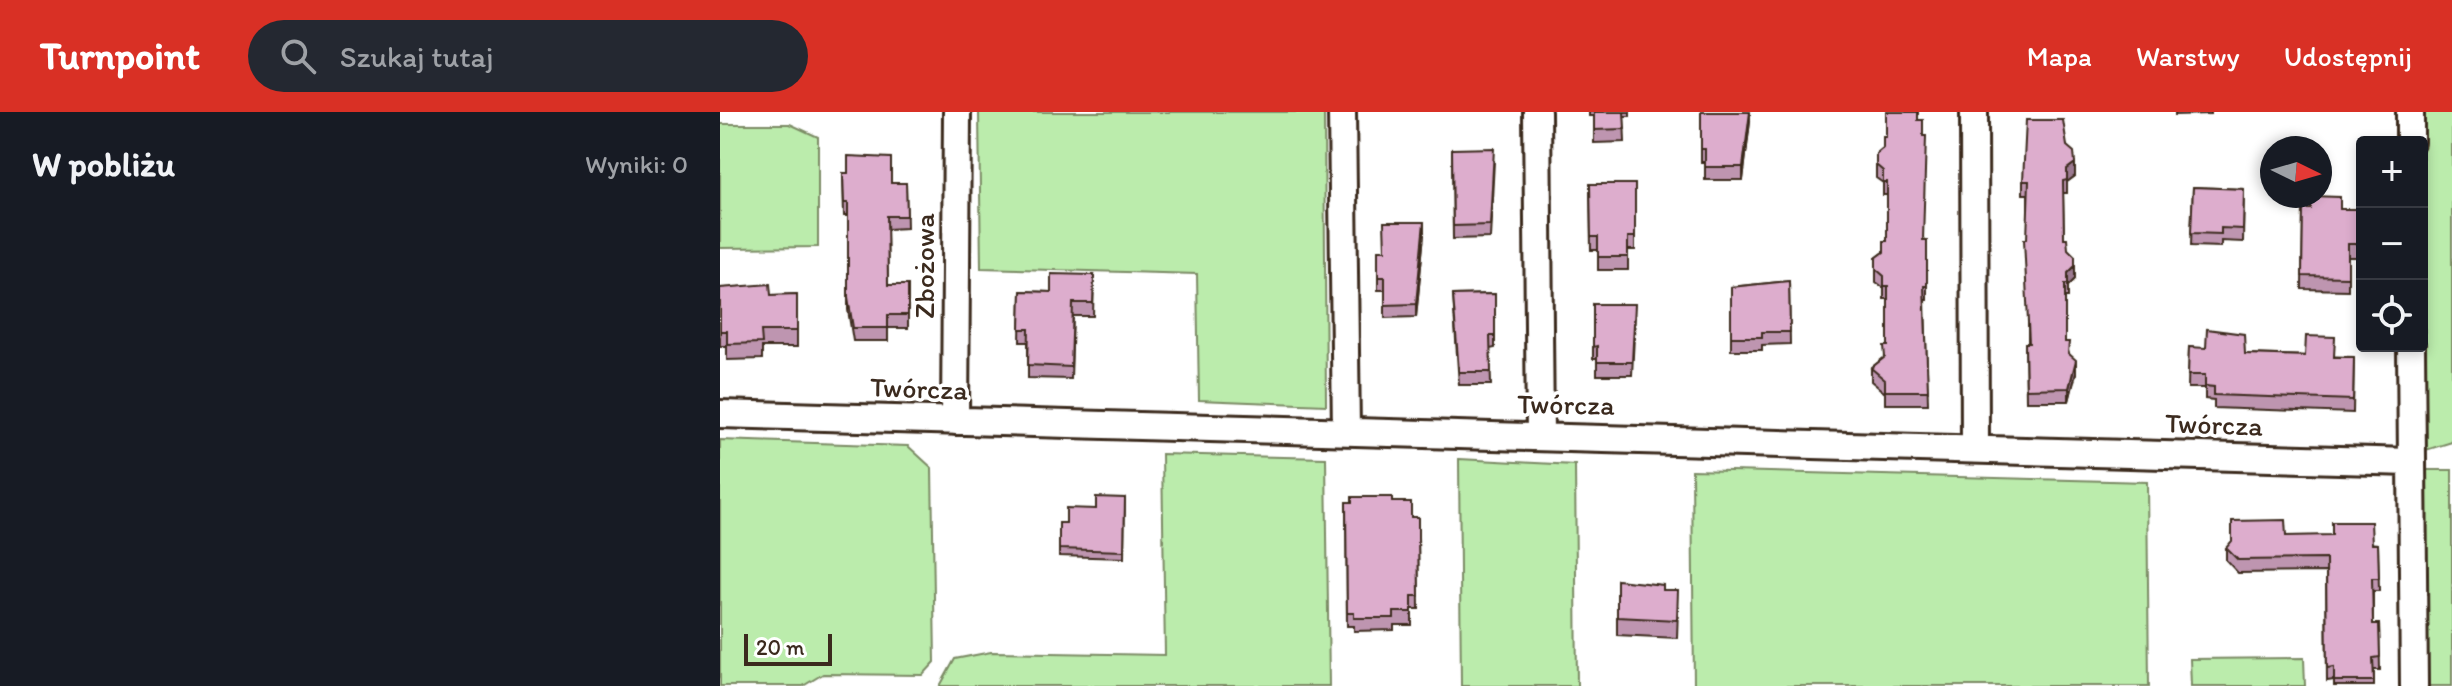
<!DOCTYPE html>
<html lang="pl">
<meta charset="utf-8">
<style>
:root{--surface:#171b24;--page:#242831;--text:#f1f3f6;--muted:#9ea1a6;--line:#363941;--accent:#d93025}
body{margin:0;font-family:Itim,sans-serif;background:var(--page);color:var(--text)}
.controls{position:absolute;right:24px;top:24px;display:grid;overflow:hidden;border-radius:8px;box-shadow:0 4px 12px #0003}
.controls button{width:72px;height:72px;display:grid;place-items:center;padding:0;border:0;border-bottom:2px solid var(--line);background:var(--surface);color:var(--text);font:40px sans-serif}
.compass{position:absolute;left:1540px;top:24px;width:72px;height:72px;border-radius:50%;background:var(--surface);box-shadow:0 4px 12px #0003;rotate:95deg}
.scale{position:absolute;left:24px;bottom:20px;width:88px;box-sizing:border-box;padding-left:8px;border:4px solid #3b2a1e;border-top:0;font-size:22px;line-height:28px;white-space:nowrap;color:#3b2a1e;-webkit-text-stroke:6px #fff;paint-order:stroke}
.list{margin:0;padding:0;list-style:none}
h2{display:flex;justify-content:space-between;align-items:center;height:104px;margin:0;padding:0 32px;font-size:34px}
h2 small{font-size:26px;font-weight:400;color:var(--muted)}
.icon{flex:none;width:44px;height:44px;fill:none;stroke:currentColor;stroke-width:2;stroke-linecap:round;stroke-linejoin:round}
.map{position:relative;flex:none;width:1732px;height:574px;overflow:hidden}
header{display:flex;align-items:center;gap:48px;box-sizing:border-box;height:112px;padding:0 40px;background:var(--accent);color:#fff}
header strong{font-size:38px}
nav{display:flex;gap:44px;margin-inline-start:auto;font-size:28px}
.search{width:560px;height:72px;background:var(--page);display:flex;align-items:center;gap:20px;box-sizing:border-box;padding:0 28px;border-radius:44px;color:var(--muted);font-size:30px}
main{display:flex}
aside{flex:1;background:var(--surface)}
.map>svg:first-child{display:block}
.green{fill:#bbecac;stroke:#7b8b65;stroke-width:2}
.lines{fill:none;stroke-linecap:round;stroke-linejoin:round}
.street-casing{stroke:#3b2a1e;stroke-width:32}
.street{stroke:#fff;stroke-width:26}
.wall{fill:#be95b0;stroke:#3b2a1e;stroke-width:2}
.shaded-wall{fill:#9b7990;stroke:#3b2a1e;stroke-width:2}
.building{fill:#ddadcd;stroke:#3b2a1e;stroke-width:2}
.labels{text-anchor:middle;stroke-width:7;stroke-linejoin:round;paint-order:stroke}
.street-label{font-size:28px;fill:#3b2a1e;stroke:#fff}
</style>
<header>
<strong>Turnpoint</strong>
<div class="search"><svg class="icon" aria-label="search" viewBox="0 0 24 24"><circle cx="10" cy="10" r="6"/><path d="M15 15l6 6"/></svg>Szukaj tutaj</div>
<nav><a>Mapa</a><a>Warstwy</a><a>Udostępnij</a></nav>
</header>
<main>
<aside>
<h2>W pobliżu<small>Wyniki: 0</small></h2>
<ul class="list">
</ul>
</aside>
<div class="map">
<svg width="1732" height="574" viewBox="0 0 1732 574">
<rect width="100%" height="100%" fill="#fff"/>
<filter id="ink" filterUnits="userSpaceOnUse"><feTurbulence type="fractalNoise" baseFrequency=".0125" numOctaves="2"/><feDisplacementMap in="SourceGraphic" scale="16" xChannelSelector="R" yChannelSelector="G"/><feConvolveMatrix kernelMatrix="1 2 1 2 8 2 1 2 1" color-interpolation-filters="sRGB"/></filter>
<g filter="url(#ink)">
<path class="green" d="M 259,0 L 604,0 L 606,293 L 479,288 L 477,162 L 261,156 Z
M 1702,0 L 1732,0 L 1732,330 L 1706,338 Z
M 0,12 L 70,12 L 98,25 L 98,135 L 0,136 Z
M 0,328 L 188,334 L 212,356 L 215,550 L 203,563 L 103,562 L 83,574 L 0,574 Z
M 442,342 L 606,346 L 609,574 L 220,574 L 235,547 L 271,540 L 445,543 Z
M 739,347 L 855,353 L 857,574 L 741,574 Z
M 972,358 L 1427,370 L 1429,574 L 974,574 Z
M 1706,358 L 1732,358 L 1732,574 L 1708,574 Z
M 1584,546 L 1585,574 L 1471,574 L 1470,547 Z"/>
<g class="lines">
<g class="street-casing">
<path id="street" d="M 622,0 L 626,319
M 817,0 L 820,323
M 1254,0 L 1255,337
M 1690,0 L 1690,30
M 1691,234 L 1694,574
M 0,302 L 1691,350
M 235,309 L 237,0"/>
</g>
<use href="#street" class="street"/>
</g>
<path class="wall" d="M 869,0 L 910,0 L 910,4 L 904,4 L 905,30 L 874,31 L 874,4 L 869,4 Z
M 981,0 L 1030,9 L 1023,68 L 985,68 L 985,50 L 981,50 Z
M 1455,0 L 1491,0 L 1491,2 L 1455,3 Z
M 1166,25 L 1204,128 L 1207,128 L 1207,187 L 1205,187 L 1208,292 L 1165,292 L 1165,281 L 1151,269 L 1151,256 L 1165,245 L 1168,234 L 1168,187 L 1164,187 L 1164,176 L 1156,170 L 1156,146 L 1164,140 L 1167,129 L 1167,83 L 1163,83 L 1163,71 L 1156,66 L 1156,42 L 1163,36 Z
M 1347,34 L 1355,64 L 1347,70 L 1347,81 L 1343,81 L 1344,126 L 1355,167 L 1348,174 L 1348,185 L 1345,185 L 1345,230 L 1356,261 L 1349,289 L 1306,289 L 1305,231 L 1308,231 L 1308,82 L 1303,82 L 1303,69 Z
M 732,37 L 774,49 L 770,126 L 733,127 Z
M 123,61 L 171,71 L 186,71 L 187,116 L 167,117 L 168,173 L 188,173 L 188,216 L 168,216 L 168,229 L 133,229 L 128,198 L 128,104 L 124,104 Z
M 870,72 L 915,72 L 915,138 L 908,138 L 908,158 L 878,158 L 878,138 L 871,138 Z
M 1473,75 L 1524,77 L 1523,130 L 1501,129 L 1501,135 L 1471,134 Z
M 1583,97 L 1639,97 L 1639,145 L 1628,145 L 1628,178 L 1582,177 Z
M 704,122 L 696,205 L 665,206 L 665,178 L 658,178 L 658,138 L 664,138 Z
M 374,163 L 373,204 L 353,204 L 351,267 L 308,266 L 308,230 L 300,230 L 301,179 L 331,180 Z
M 1069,169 L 1070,232 L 1042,233 L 1042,238 L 1011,238 L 1011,175 Z
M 0,176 L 51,183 L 77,182 L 77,235 L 42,235 L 42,247 L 7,248 L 7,234 L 0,234 Z
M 775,182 L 775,236 L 770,237 L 771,273 L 739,273 L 733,183 Z
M 873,192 L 915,205 L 912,263 L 877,263 L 877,247 L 873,247 Z
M 1469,235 L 1525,242 L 1634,245 L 1633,301 L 1494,296 L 1494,288 L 1485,287 L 1485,276 L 1468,276 Z
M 405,386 L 404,446 L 339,444 L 339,411 L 346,411 L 376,397 Z
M 626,390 L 672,390 L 691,405 L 698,425 L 699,497 L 692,497 L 692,513 L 674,513 L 674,518 L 634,519 L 634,514 L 627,514 Z
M 1566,424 L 1658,432 L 1659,479 L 1653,479 L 1653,512 L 1659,512 L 1660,558 L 1654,558 L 1654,574 L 1614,574 L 1614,568 L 1607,569 L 1606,460 L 1518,461 L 1506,448 L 1506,436 Z
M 897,468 L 958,496 L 957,526 L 897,523 Z"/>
<path class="shaded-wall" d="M 1030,0 L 1030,9 L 1023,68 L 1023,55 Z
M 1355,51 L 1355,64 L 1347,70 L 1347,57 Z
M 704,110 L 704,122 L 696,205 L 696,192 Z
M 1355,154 L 1355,167 L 1348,174 L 1348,161 Z
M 1356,248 L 1356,261 L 1349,289 L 1349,276 Z"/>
<path class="building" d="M 874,0 L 904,0 L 905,17 L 874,18 Z
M 981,0 L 1030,0 L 1023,55 L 985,55 L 985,37 L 981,37 Z
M 1166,0 L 1198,0 L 1198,8 L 1203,8 L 1203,24 L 1206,24 L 1203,128 L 1207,128 L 1207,174 L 1204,174 L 1208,279 L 1165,279 L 1165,268 L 1151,256 L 1165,245 L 1164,234 L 1168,234 L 1168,174 L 1164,174 L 1164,164 L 1156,157 L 1156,146 L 1164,140 L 1164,129 L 1167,129 L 1167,70 L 1163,70 L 1163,59 L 1156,53 L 1156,42 L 1163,36 L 1163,25 L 1166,25 Z
M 1306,8 L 1343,8 L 1347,34 L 1354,40 L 1355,51 L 1347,57 L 1347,68 L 1343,69 L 1344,126 L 1347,126 L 1348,137 L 1355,144 L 1355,154 L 1348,161 L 1348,172 L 1345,172 L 1345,230 L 1349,230 L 1348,241 L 1356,248 L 1349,276 L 1306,277 L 1305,231 L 1309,231 L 1304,127 L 1307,127 L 1309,69 L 1303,69 Z
M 774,36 L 770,113 L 733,114 L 732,37 Z
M 128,44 L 171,46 L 171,71 L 186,71 L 187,104 L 167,104 L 168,173 L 188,173 L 188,203 L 168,203 L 168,216 L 133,216 L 128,185 L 128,91 L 124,91 L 123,61 L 128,61 Z
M 870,72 L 915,72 L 915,125 L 908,125 L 908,145 L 878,145 L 878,125 L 871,125 Z
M 1473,75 L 1524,77 L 1523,117 L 1501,116 L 1501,122 L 1471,121 Z
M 1591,84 L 1620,85 L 1620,97 L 1639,97 L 1639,132 L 1628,132 L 1628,165 L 1582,164 L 1583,97 L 1591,97 Z
M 664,110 L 704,110 L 696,192 L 665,193 L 665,165 L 658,165 L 658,138 L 665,138 Z
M 331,162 L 374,163 L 373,191 L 353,191 L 351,255 L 308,253 L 309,217 L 300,217 L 301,179 L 331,180 Z
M 1069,169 L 1070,220 L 1042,220 L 1042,225 L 1011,225 L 1011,175 Z
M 50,172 L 51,183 L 77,182 L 77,219 L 41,219 L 42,231 L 7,232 L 7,219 L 0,219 L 0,176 Z
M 775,182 L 775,224 L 770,224 L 771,260 L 739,260 L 733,183 Z
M 873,192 L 915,192 L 912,250 L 877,250 L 877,234 L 873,235 Z
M 1487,217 L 1524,222 L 1525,242 L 1585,244 L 1586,224 L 1615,225 L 1614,245 L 1634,245 L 1633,288 L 1494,283 L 1494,275 L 1485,274 L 1485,263 L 1468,263 L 1469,235 L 1486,236 Z
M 376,385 L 405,386 L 404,439 L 339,437 L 339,411 L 346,411 L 346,396 L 376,397 Z
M 632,385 L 672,385 L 672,390 L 691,390 L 691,405 L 698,405 L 698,425 L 699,484 L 692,484 L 692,500 L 674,500 L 674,506 L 634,506 L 634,501 L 627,501 L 626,390 L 632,390 Z
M 1565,408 L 1566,424 L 1612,423 L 1612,410 L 1651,410 L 1652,432 L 1658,432 L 1659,466 L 1652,466 L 1653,512 L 1659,512 L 1660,545 L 1653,546 L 1654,569 L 1614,569 L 1614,555 L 1607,556 L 1606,447 L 1518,448 L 1506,436 L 1512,429 L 1512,409 Z
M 897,468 L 943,473 L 943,478 L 958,478 L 957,508 L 897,505 Z"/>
</g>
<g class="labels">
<g class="street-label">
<text transform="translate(204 154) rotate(-90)" y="10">Zbożowa</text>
<text transform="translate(199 276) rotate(2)" y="10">Twórcza</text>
<text transform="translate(846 292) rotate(1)" y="10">Twórcza</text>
<text transform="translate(1494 312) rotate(2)" y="10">Twórcza</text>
</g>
</g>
</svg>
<div class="controls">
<button>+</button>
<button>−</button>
<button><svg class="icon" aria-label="locate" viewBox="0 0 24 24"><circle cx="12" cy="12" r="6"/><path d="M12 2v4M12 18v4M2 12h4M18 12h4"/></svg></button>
</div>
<svg class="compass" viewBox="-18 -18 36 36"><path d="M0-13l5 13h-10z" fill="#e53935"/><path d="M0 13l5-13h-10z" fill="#9ea1a6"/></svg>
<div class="scale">20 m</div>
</div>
</main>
